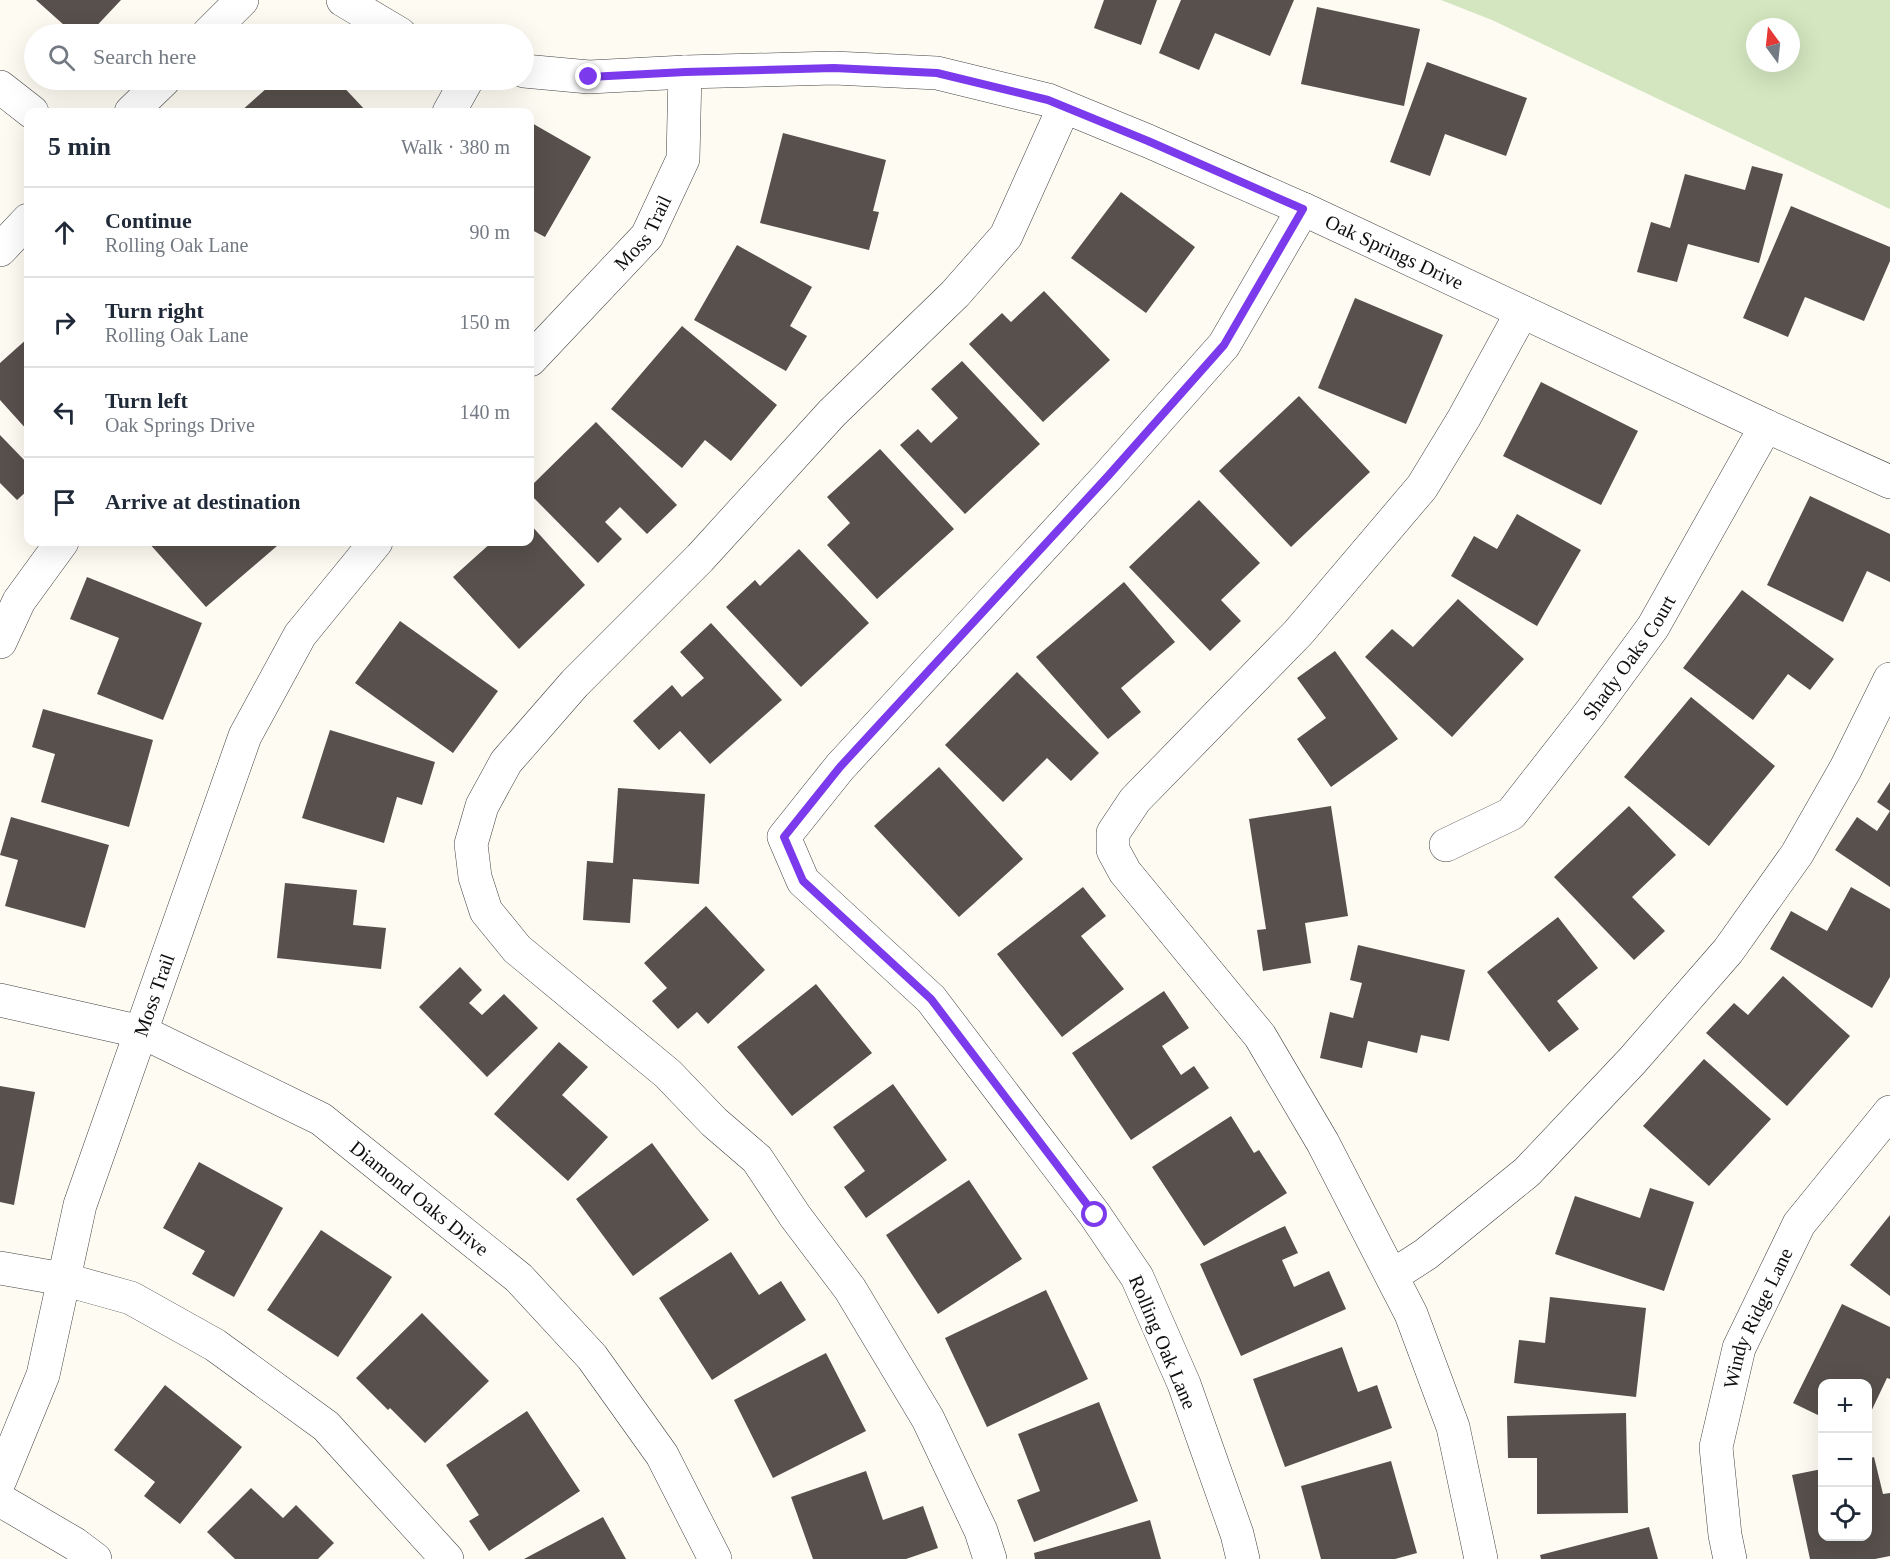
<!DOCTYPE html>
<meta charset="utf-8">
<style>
:root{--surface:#fff;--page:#f2f2f3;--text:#1f2937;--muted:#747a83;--line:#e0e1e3}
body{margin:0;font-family:"Times New Roman",serif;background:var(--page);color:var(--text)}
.controls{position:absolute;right:18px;bottom:18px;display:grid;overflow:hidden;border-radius:12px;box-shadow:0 6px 24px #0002}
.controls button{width:54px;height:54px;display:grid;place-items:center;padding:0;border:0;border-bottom:2px solid var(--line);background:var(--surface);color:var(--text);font:30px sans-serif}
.compass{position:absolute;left:1746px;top:18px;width:54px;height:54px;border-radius:50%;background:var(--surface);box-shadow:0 6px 24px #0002;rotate:345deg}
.stop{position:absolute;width:18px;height:18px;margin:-14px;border:4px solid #7c3aed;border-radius:50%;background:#fff}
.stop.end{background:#7c3aed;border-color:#fff;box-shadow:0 2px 6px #0008}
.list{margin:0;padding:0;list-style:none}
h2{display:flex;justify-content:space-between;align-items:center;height:78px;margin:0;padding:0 24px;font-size:26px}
h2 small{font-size:20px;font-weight:400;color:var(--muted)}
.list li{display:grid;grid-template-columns:39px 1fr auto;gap:18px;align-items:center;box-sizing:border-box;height:90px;padding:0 24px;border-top:2px solid var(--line)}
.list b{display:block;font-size:22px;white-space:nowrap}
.list p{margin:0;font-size:20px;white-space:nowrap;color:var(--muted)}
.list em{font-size:20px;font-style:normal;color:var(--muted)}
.icon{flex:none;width:33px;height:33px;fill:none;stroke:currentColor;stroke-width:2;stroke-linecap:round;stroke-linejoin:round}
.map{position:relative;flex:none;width:1890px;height:1559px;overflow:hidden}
.search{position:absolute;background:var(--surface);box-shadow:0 6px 24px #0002;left:24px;top:24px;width:510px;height:66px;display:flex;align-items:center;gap:15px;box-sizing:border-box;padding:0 21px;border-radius:33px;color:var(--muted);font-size:22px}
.panel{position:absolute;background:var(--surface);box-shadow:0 6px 24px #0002;left:24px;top:108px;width:510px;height:438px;border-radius:12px}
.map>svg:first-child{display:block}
.green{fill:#d3e6bf;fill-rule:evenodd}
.building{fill:#57504c}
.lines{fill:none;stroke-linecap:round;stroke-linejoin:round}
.minor-casing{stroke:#424242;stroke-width:34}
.minor{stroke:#fff;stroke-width:33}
.route{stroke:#7c3aed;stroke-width:8}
.labels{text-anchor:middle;stroke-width:6;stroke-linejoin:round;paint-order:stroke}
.street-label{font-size:20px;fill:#0f0f0f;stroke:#fff}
</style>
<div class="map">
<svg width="1890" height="1559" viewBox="0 0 1890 1559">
<rect width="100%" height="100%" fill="#fefbf3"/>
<path class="green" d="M 1441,0 L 1890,0 L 1890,209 L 1492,20 ZM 1755,27 L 1791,27 L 1791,63 L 1755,63 Z"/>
<path class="building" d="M 36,0 L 121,0 L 89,34 L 74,34 Z
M 1104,0 L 1157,0 L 1141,45 L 1094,28 Z
M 1181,0 L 1294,0 L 1270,56 L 1215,33 L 1199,70 L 1159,53 Z
M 1317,7 L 1420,29 L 1404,106 L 1301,84 Z
M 1427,62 L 1527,98 L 1506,156 L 1445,134 L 1430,176 L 1390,162 Z
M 276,80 L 337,80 L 367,112 L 240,112 Z
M 530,122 L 591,157 L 545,237 L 530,229 Z
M 783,133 L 886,160 L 873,211 L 879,212 L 869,250 L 760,223 Z
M 1752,166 L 1783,174 L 1759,263 L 1688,244 L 1677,282 L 1637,272 L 1651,222 L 1670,228 L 1685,174 L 1745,190 Z
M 1121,192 L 1195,247 L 1146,313 L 1071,258 Z
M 1791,206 L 1890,247 L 1890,261 L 1864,321 L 1805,297 L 1788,337 L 1743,318 Z
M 737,245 L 812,287 L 790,326 L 807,336 L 786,371 L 694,320 Z
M 1044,291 L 1110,360 L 1043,422 L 969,344 L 1002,313 L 1011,322 Z
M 1355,298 L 1443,335 L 1406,424 L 1318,388 Z
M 682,326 L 777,405 L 731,461 L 705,440 L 682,468 L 611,409 Z
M 28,338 L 28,431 L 0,400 L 0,363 Z
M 962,361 L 1040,444 L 965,514 L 900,445 L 918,429 L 931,443 L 958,418 L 931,389 Z
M 1541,382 L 1638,431 L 1601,505 L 1503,456 Z
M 1299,396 L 1370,472 L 1291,547 L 1219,471 Z
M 596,422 L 677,505 L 647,534 L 620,507 L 605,522 L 622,539 L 598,563 L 530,494 L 530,487 Z
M 0,435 L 28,464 L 28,490 L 17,500 L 0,483 Z
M 880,449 L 954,529 L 877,599 L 827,545 L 850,523 L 827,497 Z
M 1810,496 L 1890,534 L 1890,582 L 1867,571 L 1843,622 L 1767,585 Z
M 1199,500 L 1260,563 L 1221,600 L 1241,621 L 1210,651 L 1129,567 Z
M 1517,514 L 1581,550 L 1537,626 L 1451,576 L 1474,536 L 1497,549 Z
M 530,524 L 585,585 L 519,649 L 453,577 L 492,542 L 530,542 Z
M 148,542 L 273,542 L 277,546 L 206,607 Z
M 799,549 L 869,623 L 801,687 L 726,607 L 755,580 L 760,586 Z
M 87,577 L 202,623 L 163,720 L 97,694 L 119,638 L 70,619 Z
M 1124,582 L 1175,642 L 1121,688 L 1141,712 L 1108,739 L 1036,657 Z
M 1742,590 L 1834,659 L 1810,690 L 1788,674 L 1753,720 L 1683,668 Z
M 1458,599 L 1524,659 L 1452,737 L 1365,657 L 1392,629 L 1413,647 Z
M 400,621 L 498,691 L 453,753 L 355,683 Z
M 711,623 L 782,700 L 710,764 L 680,731 L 659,750 L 633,721 L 672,685 L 682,697 L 704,678 L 680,652 Z
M 1335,651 L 1398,739 L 1331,787 L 1297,739 L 1326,718 L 1297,678 Z
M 1017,672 L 1099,753 L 1071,781 L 1047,758 L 1003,802 L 945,745 Z
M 1691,697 L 1775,766 L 1709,846 L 1624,777 Z
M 43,709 L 153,740 L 129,827 L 41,802 L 55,754 L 32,747 Z
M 330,730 L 435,762 L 422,805 L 397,797 L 384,843 L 302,818 Z
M 939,767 L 1023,859 L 959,917 L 874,826 Z
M 1890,782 L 1890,887 L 1835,850 L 1857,817 L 1877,831 L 1890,811 L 1877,802 Z
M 618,788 L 705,794 L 699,884 L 633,879 L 630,923 L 583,920 L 587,861 L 613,863 Z
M 1331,806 L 1348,916 L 1305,923 L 1311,963 L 1263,971 L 1257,930 L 1266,929 L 1249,819 Z
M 1629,806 L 1676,855 L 1632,897 L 1665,931 L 1634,960 L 1554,877 Z
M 11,817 L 109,845 L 85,928 L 5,906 L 18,860 L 0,855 Z
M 285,883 L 357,890 L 353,925 L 386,928 L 381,969 L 277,958 Z
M 1083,887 L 1106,916 L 1081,936 L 1124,989 L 1062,1037 L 997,954 Z
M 1851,887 L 1890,909 L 1890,977 L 1872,1008 L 1770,949 L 1791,911 L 1827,931 Z
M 706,906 L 765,970 L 708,1024 L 697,1012 L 678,1029 L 652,1001 L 667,988 L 644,963 Z
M 1558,917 L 1598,968 L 1557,1001 L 1579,1029 L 1549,1052 L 1487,972 Z
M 1358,945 L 1465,970 L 1449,1041 L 1421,1035 L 1417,1053 L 1368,1041 L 1362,1068 L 1320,1058 L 1330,1012 L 1353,1018 L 1362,983 L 1350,980 Z
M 460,967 L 482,990 L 469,1003 L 482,1015 L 504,994 L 538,1028 L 487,1077 L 419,1007 Z
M 1783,976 L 1850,1036 L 1787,1106 L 1706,1033 L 1734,1003 L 1748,1015 Z
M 816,984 L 872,1053 L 792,1116 L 737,1047 Z
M 1164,991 L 1189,1028 L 1162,1046 L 1181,1075 L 1194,1066 L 1209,1088 L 1131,1140 L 1072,1053 Z
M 559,1042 L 588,1067 L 562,1095 L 608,1137 L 568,1181 L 494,1114 Z
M 1704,1059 L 1771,1119 L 1709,1186 L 1643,1126 Z
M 893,1084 L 947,1160 L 866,1218 L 844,1187 L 865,1171 L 833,1127 Z
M 0,1086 L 35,1092 L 14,1205 L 0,1202 Z
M 1231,1116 L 1254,1153 L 1259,1150 L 1287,1193 L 1204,1246 L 1152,1167 Z
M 652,1143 L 709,1220 L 633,1276 L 576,1199 Z
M 199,1162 L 283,1208 L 234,1297 L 192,1274 L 205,1251 L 163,1228 Z
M 969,1180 L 1022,1259 L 938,1314 L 886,1235 Z
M 1650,1188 L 1694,1202 L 1664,1291 L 1555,1254 L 1575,1196 L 1640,1218 Z
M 1890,1215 L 1890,1296 L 1850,1265 Z
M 1285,1226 L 1298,1253 L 1282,1260 L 1294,1287 L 1329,1271 L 1346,1309 L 1241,1356 L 1200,1264 Z
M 321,1230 L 392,1277 L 338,1357 L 267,1310 Z
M 731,1252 L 759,1295 L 781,1281 L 806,1320 L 712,1380 L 659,1298 Z
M 1046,1290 L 1088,1379 L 987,1427 L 945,1338 Z
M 1550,1297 L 1646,1308 L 1636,1397 L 1514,1383 L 1519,1340 L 1545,1343 Z
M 1842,1304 L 1890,1327 L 1890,1379 L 1887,1378 L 1868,1418 L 1868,1384 L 1822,1384 L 1822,1417 L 1793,1403 Z
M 422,1313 L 489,1381 L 425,1443 L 390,1408 L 388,1410 L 356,1378 Z
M 1342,1347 L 1358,1392 L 1377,1385 L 1392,1428 L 1285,1467 L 1253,1379 Z
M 826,1353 L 866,1431 L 773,1478 L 734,1400 Z
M 165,1385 L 242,1447 L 180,1524 L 144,1496 L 155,1482 L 114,1450 Z
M 1099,1402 L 1138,1501 L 1034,1542 L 1017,1500 L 1040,1491 L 1018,1434 Z
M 527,1411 L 580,1491 L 489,1551 L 469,1521 L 479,1515 L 446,1465 Z
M 1626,1413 L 1628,1513 L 1537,1514 L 1537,1458 L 1508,1458 L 1507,1416 Z
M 1874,1457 L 1883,1494 L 1890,1493 L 1890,1556 L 1875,1559 L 1810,1559 L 1792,1475 L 1822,1469 L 1822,1536 L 1868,1536 L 1868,1459 Z
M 1391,1461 L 1417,1553 L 1395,1559 L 1321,1559 L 1301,1486 Z
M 866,1471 L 883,1520 L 923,1506 L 938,1548 L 906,1559 L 813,1559 L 791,1497 Z
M 251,1488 L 283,1518 L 296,1505 L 334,1543 L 318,1559 L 235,1559 L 207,1532 Z
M 603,1517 L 626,1559 L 524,1559 Z
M 1150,1520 L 1161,1559 L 1035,1559 L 1034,1553 Z
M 1649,1527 L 1658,1559 L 1541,1559 L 1540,1555 Z"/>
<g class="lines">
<g class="minor-casing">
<g id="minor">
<path d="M 343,0 L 400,34"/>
<path d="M 208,34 L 242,0"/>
<path id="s1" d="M 524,71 L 589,77 L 685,72 L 834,68 L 937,73 L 1048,100 L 1148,141 L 1303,209 L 1766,426 L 1890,482"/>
<path d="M 0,87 L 32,112"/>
<path d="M 131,112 L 164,80"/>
<path d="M 449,112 L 467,80"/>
<path d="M 0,250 L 28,220"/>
<path id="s2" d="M 530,360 L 647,236 L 683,159 L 685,72"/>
<path d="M 0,642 L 19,601 L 62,542"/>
<path id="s3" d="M 1446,845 L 1511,814 L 1590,713 L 1653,627 L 1766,426"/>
<path id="s4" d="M 0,1000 L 142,1032 L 321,1119 L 519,1278 L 592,1357 L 662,1455 L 715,1559"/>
<path d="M 0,1268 L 63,1279 L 131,1298 L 215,1345 L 326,1426 L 447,1559"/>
<path d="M 1392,1276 L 1426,1254 L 1527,1172 L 1632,1061 L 1728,951 L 1797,854 L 1846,768 L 1890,679"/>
<path id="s5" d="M 0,1480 L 43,1375 L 80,1205 L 245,736 L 300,635 L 376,542"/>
<path d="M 0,1500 L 75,1544 L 95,1559"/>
<path d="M 990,1559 L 981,1531 L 928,1419 L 850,1289 L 795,1216 L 757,1159 L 714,1122 L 668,1074 L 517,949 L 486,911 L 475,877 L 471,844 L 482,806 L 506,762 L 575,683 L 700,558 L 832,413 L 955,294 L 1006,236 L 1064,107"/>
<path d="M 1243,1559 L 1237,1534 L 1184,1384 L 1137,1277 L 1095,1215 L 931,999 L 803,881 L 784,837 L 840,767 L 1108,476 L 1224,345 L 1303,209"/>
<path d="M 1481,1559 L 1453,1427 L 1411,1314 L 1323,1143 L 1260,1036 L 1125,872 L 1113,850 L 1113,833 L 1135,800 L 1298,633 L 1422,487 L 1464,418 L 1522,312"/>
<path id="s6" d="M 1730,1559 L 1725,1535 L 1716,1447 L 1739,1348 L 1799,1224 L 1890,1112"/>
</g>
</g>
<use href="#minor" class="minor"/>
</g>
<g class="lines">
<path class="route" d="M 589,77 L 685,72 L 834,68 L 937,73 L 1048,100 L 1148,141 L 1303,209 L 1224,345 L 1108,476 L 840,767 L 784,837 L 803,881 L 931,999 L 1095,1215"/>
</g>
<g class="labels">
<g class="street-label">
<text dy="7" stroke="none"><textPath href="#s2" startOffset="171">Moss Trail</textPath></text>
<text dy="7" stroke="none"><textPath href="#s1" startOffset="906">Oak Springs Drive</textPath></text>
<text dy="7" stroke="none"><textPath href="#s3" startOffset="268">Shady Oaks Court</textPath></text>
<text dy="7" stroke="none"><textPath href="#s5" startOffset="510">Moss Trail</textPath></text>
<text dy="7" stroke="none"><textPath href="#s4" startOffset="471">Diamond Oaks Drive</textPath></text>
<text dy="7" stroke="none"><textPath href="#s6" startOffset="249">Windy Ridge Lane</textPath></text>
<text transform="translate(1163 1342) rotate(67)" y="7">Rolling Oak Lane</text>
</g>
</g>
</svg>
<div class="controls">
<button>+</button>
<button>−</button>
<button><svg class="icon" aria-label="locate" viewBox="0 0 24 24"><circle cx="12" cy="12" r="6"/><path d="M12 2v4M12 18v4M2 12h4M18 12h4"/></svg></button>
</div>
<svg class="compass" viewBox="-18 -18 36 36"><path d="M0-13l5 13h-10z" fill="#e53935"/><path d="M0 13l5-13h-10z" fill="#747a83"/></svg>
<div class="stop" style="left:1095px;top:1215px"></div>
<div class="stop end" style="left:589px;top:77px"></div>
<div class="search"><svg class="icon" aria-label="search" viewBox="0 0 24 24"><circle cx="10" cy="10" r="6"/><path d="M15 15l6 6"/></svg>Search here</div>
<section class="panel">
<h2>5 min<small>Walk · 380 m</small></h2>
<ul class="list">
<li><svg class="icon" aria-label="ahead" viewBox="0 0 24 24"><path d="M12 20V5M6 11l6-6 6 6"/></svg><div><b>Continue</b><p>Rolling Oak Lane</p></div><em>90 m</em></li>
<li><svg class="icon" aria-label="right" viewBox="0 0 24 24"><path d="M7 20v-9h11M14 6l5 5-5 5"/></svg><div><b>Turn right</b><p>Rolling Oak Lane</p></div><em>150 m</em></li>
<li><svg class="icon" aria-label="left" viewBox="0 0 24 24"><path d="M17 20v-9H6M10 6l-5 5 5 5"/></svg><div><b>Turn left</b><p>Oak Springs Drive</p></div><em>140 m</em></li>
<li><svg class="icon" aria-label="arrive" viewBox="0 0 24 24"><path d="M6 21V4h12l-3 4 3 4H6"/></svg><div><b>Arrive at destination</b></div></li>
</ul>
</section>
</div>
